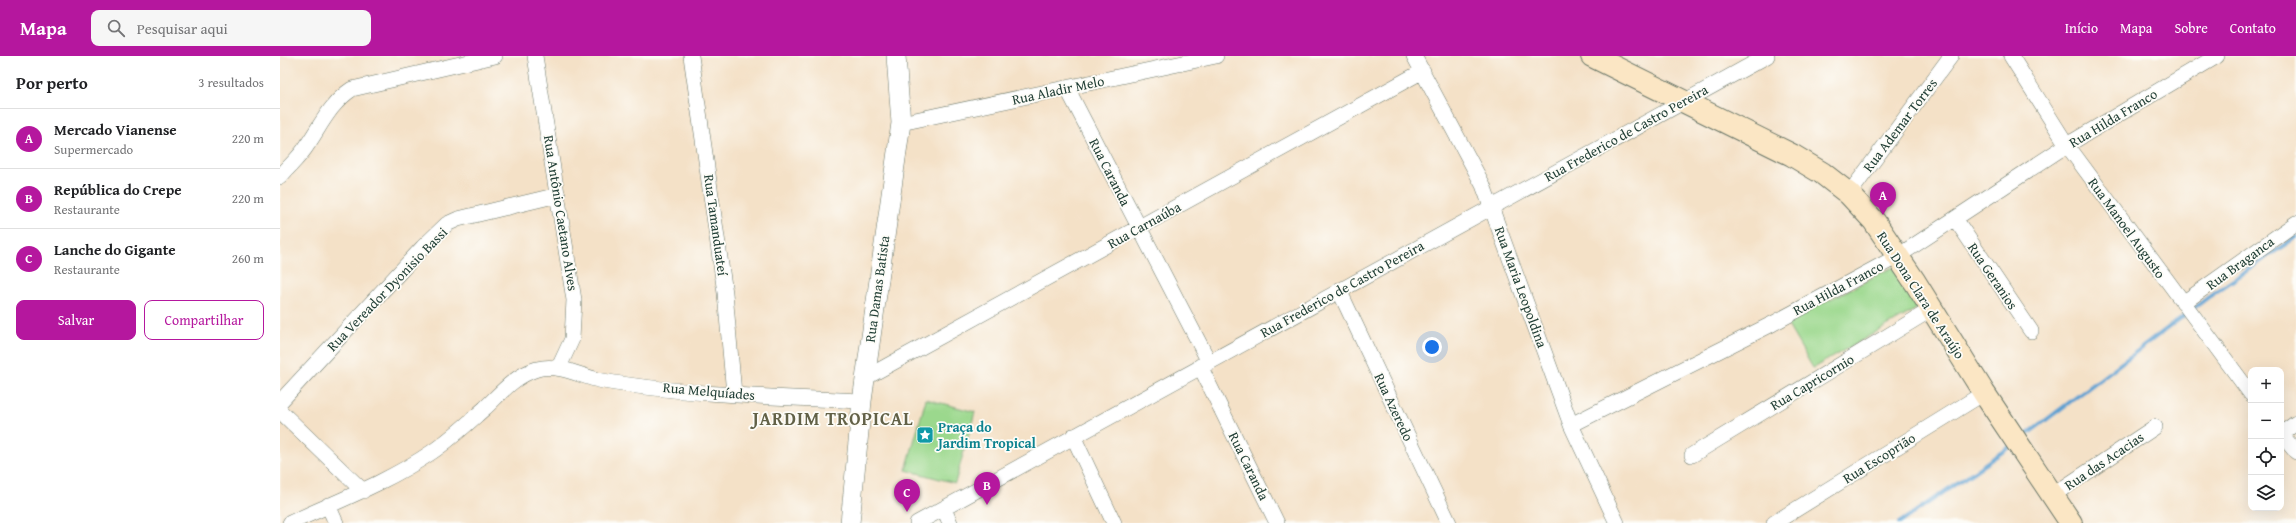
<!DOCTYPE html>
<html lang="pt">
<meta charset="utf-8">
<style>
:root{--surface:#fff;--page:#f6f6f6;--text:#202124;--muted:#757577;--line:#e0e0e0;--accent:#b5179e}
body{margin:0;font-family:"Gentium Book Plus",serif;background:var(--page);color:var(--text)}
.controls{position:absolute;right:12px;bottom:12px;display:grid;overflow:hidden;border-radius:8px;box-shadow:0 4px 16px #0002}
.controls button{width:36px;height:36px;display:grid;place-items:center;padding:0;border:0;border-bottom:1px solid var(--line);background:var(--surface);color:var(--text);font:20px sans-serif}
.you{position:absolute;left:1152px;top:291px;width:14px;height:14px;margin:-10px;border:3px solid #fff;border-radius:50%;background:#1a73e8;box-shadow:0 0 0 6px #1a73e833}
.badge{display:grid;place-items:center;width:26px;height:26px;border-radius:50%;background:var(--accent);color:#fff;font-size:13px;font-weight:700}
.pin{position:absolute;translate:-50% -33px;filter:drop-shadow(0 1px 2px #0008)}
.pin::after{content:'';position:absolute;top:21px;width:14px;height:12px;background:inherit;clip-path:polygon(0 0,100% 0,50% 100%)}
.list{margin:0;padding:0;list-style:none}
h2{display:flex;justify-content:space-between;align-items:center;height:52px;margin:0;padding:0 16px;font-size:17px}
h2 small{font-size:13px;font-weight:400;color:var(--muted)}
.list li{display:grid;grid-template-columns:26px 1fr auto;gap:12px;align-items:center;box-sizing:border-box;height:60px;padding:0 16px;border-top:1px solid var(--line)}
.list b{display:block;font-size:15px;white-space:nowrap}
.list p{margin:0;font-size:13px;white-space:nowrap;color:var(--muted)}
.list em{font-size:13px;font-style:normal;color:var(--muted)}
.actions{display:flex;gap:8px;padding:12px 16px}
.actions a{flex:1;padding:9px 0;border:1px solid var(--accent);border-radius:8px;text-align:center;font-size:14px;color:var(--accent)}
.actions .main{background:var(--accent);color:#fff}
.icon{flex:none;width:22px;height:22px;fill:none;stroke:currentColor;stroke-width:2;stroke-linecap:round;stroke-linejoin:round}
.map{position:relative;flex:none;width:2016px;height:467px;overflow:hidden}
header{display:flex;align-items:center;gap:24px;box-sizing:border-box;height:56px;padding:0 20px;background:var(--accent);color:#fff}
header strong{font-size:19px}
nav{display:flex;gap:22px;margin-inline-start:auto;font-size:14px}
.search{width:280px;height:36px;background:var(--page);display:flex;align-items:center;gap:10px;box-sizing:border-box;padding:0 14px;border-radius:8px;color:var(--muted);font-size:15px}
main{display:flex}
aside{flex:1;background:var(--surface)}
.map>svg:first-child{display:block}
.green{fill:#9bd88d;stroke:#5d8a60}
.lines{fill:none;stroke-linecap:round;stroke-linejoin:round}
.stream{stroke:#5da0d1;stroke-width:4}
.minor-casing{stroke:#6a7667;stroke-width:16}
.tertiary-casing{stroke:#6a7667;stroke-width:20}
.secondary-casing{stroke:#6a7667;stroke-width:24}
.minor{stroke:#fff;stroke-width:15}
.tertiary{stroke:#fff;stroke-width:19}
.secondary{stroke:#fbe6c4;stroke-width:22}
.labels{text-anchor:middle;stroke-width:3.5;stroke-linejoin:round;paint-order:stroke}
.street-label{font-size:14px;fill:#1f3d34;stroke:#fdfcf7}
.culture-label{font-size:14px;font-weight:bold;fill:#0d838f;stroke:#fdfcf7;text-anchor:start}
.district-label{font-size:18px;font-weight:bold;letter-spacing:1px;fill:#626147;stroke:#fdfcf7}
</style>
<header>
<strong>Mapa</strong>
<div class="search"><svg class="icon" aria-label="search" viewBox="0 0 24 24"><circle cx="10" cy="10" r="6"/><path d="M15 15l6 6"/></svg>Pesquisar aqui</div>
<nav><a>Início</a><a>Mapa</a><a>Sobre</a><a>Contato</a></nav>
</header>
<main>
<aside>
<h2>Por perto<small>3 resultados</small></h2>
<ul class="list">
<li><span class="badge">A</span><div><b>Mercado Vianense</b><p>Supermercado</p></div><em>220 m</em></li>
<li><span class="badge">B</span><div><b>República do Crepe</b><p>Restaurante</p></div><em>220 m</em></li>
<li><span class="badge">C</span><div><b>Lanche do Gigante</b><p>Restaurante</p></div><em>260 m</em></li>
</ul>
<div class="actions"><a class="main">Salvar</a><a>Compartilhar</a></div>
</aside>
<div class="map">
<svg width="2016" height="467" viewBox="0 0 2016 467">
<rect width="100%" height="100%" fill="#fdfcf7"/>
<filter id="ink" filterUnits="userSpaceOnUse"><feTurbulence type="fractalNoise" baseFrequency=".025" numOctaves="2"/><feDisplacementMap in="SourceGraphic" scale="8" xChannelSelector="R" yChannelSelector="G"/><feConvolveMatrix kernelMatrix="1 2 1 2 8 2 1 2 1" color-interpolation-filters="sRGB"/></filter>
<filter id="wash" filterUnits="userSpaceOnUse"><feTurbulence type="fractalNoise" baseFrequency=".012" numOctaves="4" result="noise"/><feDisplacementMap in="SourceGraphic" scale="16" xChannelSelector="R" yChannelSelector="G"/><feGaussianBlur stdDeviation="0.9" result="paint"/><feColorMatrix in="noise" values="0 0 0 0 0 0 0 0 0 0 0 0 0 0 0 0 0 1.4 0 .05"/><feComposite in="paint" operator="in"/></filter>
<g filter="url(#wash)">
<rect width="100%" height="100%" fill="#f4e1c7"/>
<path class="green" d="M 1613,211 L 1640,251 L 1533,312 L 1506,266 Z
M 646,343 L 695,356 L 675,427 L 626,414 Z"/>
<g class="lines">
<path class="stream" d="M 1741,383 L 1930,240 L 2016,181
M 1619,467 L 1731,390"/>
</g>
</g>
<g filter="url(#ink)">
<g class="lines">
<g class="minor-casing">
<path id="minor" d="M 255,0 L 294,244 L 292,283 L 279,311
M 411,0 L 445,237 L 454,338
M 1134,0 L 1203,129 L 1291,369 L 1337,467
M 1731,0 L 1787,89 L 1971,338
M 787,32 L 929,306
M 621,67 L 936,0
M 0,121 C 9,110 21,100 28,88 C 42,67 51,47 72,33 L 215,0
M 1569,138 L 1671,0
M 1676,164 L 1751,275
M 1059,234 L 1169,467
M 1903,247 L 2016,167
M 920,310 L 997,467
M 585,322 L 1143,15
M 0,346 L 143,191 L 167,168 L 178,163 L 278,139
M 0,355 L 83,435
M 1291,369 L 1492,268 L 1618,200 L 1787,89 L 1937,0
M 2001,378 L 2016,396
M 2001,378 L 2016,367
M 793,380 L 834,467
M 1412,399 L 1652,253
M 1773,439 L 1875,371
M 48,449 L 56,467
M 664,453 L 670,467
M 10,467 C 58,445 108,426 152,396 C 171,383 188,367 205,352 C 221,337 234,320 257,313 C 280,307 301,321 323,325 C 406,339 497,341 582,345
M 637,467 L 1487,0
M 1494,467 L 1704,337"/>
</g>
<g class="tertiary-casing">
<path id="tertiary" d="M 570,467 L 582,345 L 621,67 L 616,0"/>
</g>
<g class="secondary-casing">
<path id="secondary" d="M 1312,0 L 1512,99 L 1542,117 L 1569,138 L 1594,165 L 1635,226 L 1704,337 L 1791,467"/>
</g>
<use href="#minor" class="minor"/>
<use href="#tertiary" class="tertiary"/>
<use href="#secondary" class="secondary"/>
</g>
</g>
<defs>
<g id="sight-square" transform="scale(0.9)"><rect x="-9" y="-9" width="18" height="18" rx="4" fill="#0f9aa8" stroke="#fdfcf7"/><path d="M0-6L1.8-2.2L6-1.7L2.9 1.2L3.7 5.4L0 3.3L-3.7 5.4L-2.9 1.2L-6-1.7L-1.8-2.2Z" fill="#fff"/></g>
</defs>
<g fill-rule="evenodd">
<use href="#sight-square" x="645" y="379"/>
</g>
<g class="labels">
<g class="street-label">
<text transform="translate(778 34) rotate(-12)" y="5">Rua Aladir Melo</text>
<text transform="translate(1833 62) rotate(-31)" y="5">Rua Hilda Franco</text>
<text transform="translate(1620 69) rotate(-53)" y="5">Rua Ademar Torres</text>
<text transform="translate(1346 77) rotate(-29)" y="5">Rua Frederico de Castro Pereira</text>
<text transform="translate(830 116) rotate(63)" y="5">Rua Caranda</text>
<text transform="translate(281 157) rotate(81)" y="5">Rua Antônio Caetano Alves</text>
<text transform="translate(436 169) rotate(82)" y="5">Rua Tamanduateí</text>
<text transform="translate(864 169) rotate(-29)" y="5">Rua Carnaúba</text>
<text transform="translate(1847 172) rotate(54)" y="5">Rua Manoel Augusto</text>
<text transform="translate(1960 207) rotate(-36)" y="5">Rua Braganca</text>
<text transform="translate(1713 220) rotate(56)" y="5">Rua Geranios</text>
<text transform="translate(1241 231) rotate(70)" y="5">Rua Maria Leopoldina</text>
<text transform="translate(1558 232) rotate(-28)" y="5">Rua Hilda Franco</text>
<text transform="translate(107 233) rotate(-46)" y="5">Rua Vereador Dyonisio Bassi</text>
<text transform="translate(597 233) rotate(-82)" y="5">Rua Damas Batista</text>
<text transform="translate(1062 233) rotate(-29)" y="5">Rua Frederico de Castro Pereira</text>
<text transform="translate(1641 239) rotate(57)" y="5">Rua Dona Clara de Araújo</text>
<text transform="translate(1532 326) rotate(-31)" y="5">Rua Capricornio</text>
<text transform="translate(429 335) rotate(5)" y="5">Rua Melquíades</text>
<text transform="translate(1114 351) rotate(65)" y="5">Rua Azeredo</text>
<text transform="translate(1599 402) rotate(-32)" y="5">Rua Escoprião</text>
<text transform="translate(1824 405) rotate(-34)" y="5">Rua das Acacias</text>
<text transform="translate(969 410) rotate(64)" y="5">Rua Caranda</text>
</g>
<g class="culture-label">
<text x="658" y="376">Praça do<tspan x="658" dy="16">Jardim Tropical</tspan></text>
</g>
<g class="district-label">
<text x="553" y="369">JARDIM TROPICAL</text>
</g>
</g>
</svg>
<div class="controls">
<button>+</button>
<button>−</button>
<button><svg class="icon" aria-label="locate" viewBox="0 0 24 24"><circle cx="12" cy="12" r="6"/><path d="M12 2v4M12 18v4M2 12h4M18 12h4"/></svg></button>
<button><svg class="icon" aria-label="layers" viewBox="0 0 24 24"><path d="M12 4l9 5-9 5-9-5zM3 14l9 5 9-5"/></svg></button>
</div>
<div class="you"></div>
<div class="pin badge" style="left:1603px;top:159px">A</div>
<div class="pin badge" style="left:707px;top:449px">B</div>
<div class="pin badge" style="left:627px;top:456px">C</div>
</div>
</main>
